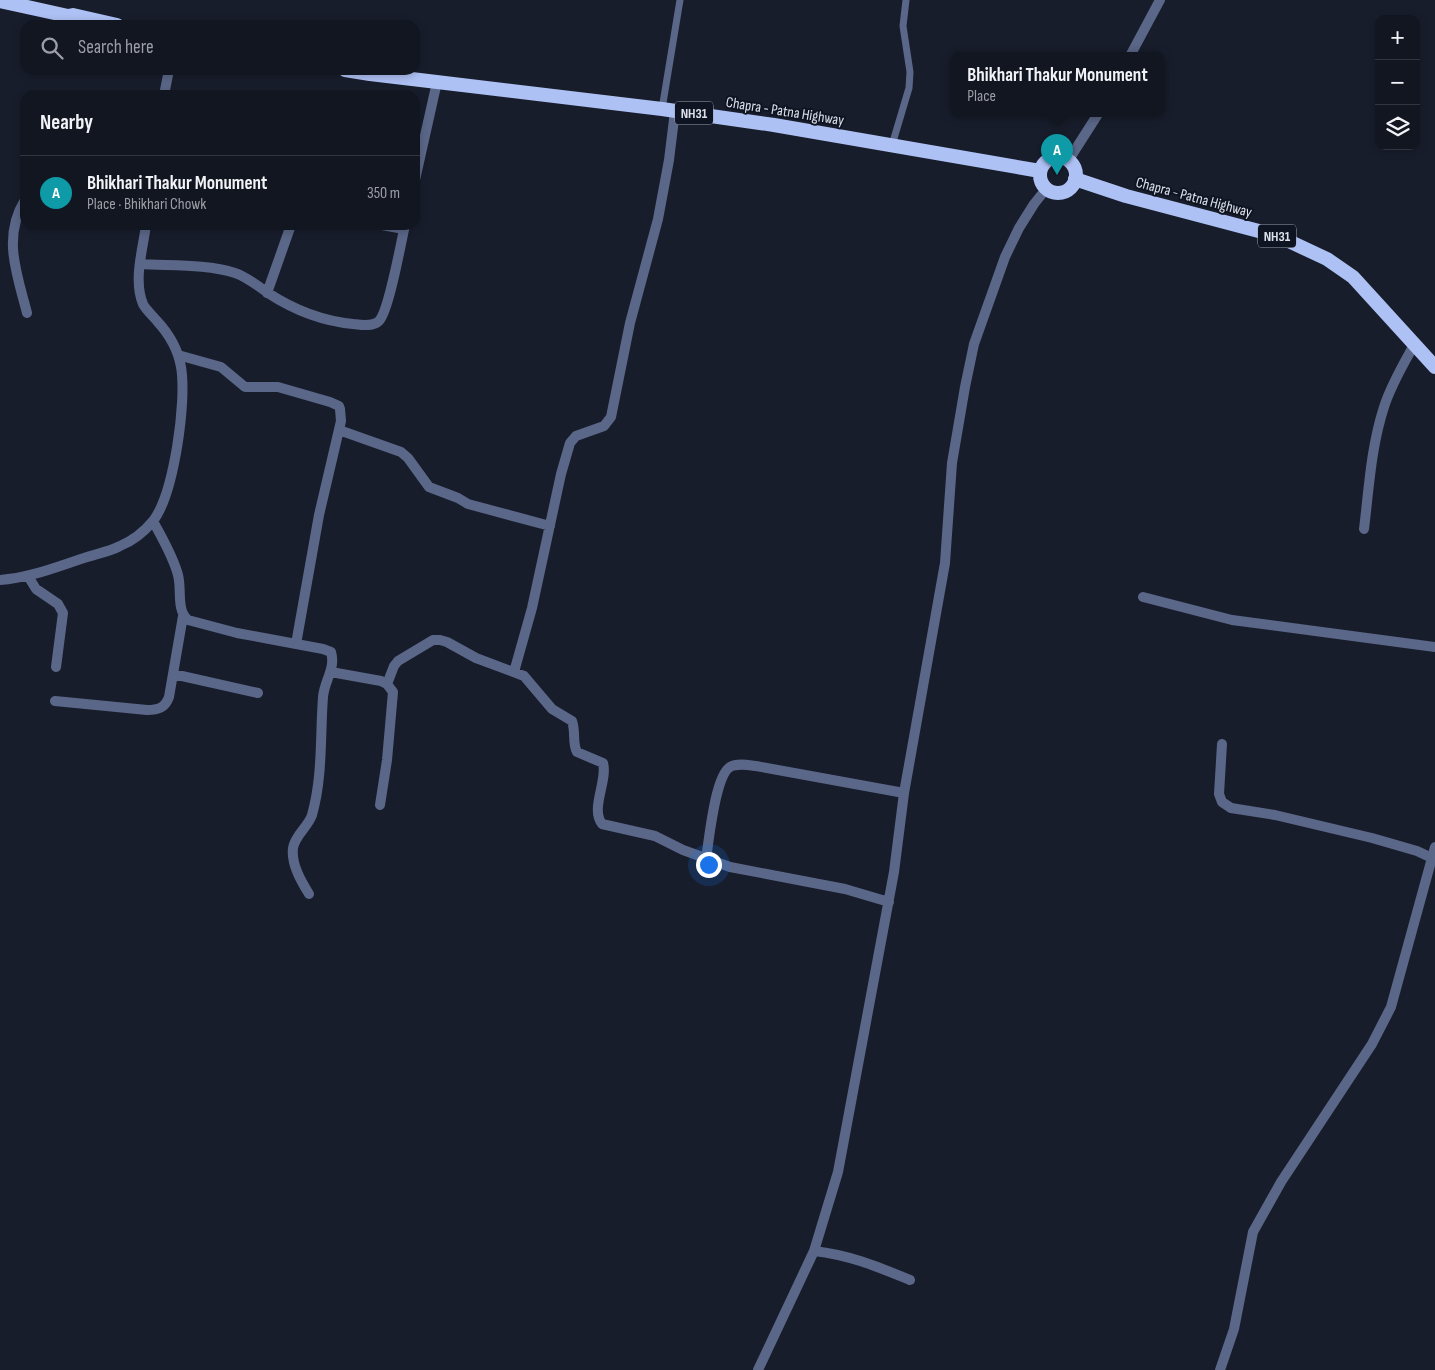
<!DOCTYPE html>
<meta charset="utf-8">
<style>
:root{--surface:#121621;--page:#1f232e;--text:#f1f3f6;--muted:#9c9fa5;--line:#31353f;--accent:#7c3aed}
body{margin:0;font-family:"Sofia Sans Condensed",sans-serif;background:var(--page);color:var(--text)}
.controls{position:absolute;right:15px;top:15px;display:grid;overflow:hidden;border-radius:10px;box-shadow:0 2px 8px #0003}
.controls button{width:45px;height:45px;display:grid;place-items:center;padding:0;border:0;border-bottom:1px solid var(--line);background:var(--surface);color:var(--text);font:25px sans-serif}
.you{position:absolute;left:708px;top:864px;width:18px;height:18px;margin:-12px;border:4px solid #fff;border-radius:50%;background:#1a73e8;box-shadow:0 0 0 8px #1a73e833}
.badge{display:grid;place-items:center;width:32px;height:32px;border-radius:50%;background:var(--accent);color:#fff;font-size:16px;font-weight:700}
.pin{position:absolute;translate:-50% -41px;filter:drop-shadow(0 1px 2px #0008)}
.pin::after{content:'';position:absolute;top:26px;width:18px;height:15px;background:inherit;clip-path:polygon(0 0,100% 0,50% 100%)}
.popup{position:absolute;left:950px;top:52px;width:215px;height:65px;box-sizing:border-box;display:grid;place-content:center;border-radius:10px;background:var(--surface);filter:drop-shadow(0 1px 4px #0005);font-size:16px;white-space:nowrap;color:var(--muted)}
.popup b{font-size:19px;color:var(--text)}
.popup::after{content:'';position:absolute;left:50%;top:100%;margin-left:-10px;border:10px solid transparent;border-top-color:var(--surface)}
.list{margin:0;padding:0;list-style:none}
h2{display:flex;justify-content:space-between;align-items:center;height:65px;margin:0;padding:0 20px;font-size:21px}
h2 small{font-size:16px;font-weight:400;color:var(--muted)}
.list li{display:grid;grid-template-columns:32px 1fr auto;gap:15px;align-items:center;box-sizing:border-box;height:75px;padding:0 20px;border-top:1px solid var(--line)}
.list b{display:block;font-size:19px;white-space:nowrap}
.list p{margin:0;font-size:16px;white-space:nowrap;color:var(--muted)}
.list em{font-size:16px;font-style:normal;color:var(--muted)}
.icon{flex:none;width:28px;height:28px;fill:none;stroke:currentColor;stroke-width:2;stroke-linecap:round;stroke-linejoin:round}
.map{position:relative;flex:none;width:1435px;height:1370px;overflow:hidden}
.search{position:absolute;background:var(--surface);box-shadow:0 2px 8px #0003;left:20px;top:20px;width:400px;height:55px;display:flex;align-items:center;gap:12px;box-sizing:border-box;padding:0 18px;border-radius:15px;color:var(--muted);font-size:19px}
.panel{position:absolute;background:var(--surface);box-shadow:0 2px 8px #0003;left:20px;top:90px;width:400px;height:140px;border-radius:15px}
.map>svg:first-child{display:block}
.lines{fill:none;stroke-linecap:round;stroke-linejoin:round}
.service{stroke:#5b6788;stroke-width:7}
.minor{stroke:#5b6788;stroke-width:10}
.tertiary{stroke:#5b6788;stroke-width:10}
.trunk{stroke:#aec1f4;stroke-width:14}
.labels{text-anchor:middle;stroke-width:4;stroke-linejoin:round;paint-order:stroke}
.shield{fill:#0f1422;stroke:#9fa4af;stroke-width:1}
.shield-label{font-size:14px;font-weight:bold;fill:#dde1eb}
.street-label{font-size:15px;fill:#dde1eb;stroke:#0f1422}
</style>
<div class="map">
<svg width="1435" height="1370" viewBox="0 0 1435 1370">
<rect width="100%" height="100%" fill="#181d2c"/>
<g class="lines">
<path class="service" d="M 662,109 L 680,0
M 892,145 L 909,88 L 910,72 L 903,26 L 906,0"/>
<path class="minor" d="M 164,95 L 169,70
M 415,180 L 437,82
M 25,200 C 2,237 17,274 27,313
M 382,225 L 404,229
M 140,264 C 170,266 207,264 235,273 C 247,277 258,286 268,293 C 294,310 322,321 353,324 C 362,325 373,327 379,321 C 389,311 401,242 405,225
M 267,293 L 291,225
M 178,355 L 221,367 L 245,387 L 278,387 L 330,402 L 339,406 L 340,409 L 341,421 L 319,515 L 296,644
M 339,430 L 401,452 L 408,458 L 429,487 L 458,498 L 468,504 L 550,526
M 153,521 C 162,538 173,556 178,575 C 182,590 176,610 188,620 L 237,633 L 323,649 L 331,652 C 336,669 324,681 323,697 C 320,736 323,776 312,815 C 308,827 295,835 293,848 C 291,864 301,881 309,894
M 1364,529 C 1369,488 1371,447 1384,407 C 1391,385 1403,365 1414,345
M 28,576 L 36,589 L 58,604 L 63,613 L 56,667
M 0,580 C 29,578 56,567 84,558 C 95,554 109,552 120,546 C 132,541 144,532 153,521 C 174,494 187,401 181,367 C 178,349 169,334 157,321 C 153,316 146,310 143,304 C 133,280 143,249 146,225
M 1143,597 L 1232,620 L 1435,647
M 331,672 L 381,681 L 387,684 L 393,692 L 387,760 L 380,805
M 514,672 L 532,608 L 561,474 L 570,443 L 576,436 L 604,426 L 611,417 L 630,323 L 658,219 L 669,160 L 675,111
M 173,674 L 258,693
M 387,684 L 394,666 L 398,661 L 433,640 L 440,640 L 447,642 L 476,658 L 524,676 L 552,709 L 572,721 C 576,732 572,743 577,752 L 603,763 C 608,780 590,809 602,824 L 655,836 L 683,850 L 730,867 L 845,889 L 889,902
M 55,701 L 147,710 C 158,710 165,708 169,697 L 183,616
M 1222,744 L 1219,794 L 1222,802 L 1231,808 L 1275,815 L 1372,838 L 1417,851 L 1432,858
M 706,859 C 709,840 715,776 730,767 C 737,763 748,765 756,766 L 904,793
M 814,1251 C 850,1255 878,1267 910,1280
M 758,1370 L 814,1251 L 838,1172 L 894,872 L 904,793 L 945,563 L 952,463 L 965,387 L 974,344 L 1005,257 L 1019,228 L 1034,204 L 1046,189
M 1220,1370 L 1234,1329 L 1253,1232 L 1281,1182 L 1372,1044 L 1391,1007 L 1435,847"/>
<path class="tertiary" d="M 1130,56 L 1160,0
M 1068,161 L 1098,114"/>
<path class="trunk" d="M 0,1 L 68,16 L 73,15 L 117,25
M 345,70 L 370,74 L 662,109 L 774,125 L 1040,171
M1040 175a18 18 0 1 1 36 0a18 18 0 1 1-36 0Z
M 1075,179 L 1126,196 L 1278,236 L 1327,259 L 1353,277 L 1435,367"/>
</g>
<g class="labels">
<g class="shield">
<rect x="675" y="101.5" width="38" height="23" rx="4"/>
<rect x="1258" y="224.5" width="38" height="23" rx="4"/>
</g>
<g class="shield-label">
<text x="694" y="118">NH31</text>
<text x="1277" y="241">NH31</text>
</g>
<g class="street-label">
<text transform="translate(785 111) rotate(9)" y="5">Chapra - Patna Highway</text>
<text transform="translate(1194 197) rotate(15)" y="5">Chapra - Patna Highway</text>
</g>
</g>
</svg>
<div class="controls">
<button>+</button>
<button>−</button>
<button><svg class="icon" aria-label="layers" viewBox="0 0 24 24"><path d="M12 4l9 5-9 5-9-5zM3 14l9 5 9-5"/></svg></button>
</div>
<div class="you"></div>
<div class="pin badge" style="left:1057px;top:175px;background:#0f9aa8">A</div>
<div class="popup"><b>Bhikhari Thakur Monument</b>Place</div>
<div class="search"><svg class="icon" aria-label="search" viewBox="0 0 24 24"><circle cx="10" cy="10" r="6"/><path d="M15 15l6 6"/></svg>Search here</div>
<section class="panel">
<h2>Nearby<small></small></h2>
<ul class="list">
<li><span class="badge" style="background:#0f9aa8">A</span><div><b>Bhikhari Thakur Monument</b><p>Place · Bhikhari Chowk</p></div><em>350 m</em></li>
</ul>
</section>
</div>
